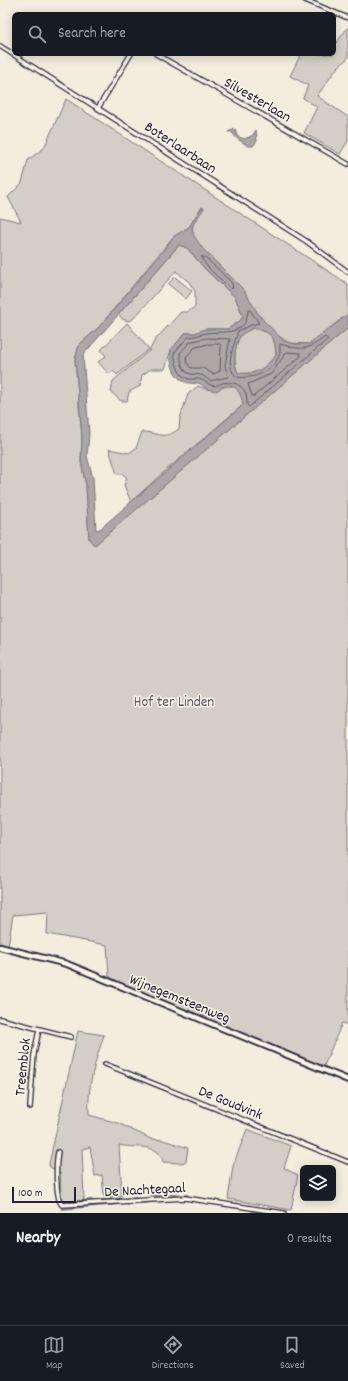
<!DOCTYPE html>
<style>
:root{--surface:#171b24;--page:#20242c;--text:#f1f3f6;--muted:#9ea1a6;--line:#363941;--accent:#9495a2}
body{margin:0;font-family:Dekko,sans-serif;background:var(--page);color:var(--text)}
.controls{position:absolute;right:12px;bottom:12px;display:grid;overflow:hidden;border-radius:6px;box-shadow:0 2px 10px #0003}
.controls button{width:36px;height:36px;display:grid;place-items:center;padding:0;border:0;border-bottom:1px solid var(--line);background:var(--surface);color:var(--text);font:20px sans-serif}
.scale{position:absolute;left:12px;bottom:10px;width:64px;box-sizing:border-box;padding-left:4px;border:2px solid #22223b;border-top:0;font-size:11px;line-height:14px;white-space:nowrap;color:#22223b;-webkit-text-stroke:3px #fcf5e5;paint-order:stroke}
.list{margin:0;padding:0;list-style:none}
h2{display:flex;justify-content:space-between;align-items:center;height:52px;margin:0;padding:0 16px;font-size:17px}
h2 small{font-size:13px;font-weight:400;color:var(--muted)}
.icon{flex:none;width:22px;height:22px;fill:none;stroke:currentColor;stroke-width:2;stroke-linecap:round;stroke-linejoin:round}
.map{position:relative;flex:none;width:348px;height:1213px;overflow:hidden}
.search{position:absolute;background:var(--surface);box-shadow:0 2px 10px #0003;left:12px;right:12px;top:12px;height:44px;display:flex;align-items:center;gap:10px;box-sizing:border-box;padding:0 14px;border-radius:6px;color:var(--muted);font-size:15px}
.sheet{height:112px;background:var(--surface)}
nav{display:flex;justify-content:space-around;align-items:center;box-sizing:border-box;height:56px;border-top:1px solid var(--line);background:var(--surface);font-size:11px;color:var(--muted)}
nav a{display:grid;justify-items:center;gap:2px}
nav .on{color:var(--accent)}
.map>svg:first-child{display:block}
.green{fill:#d4cfc6;stroke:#7b7880}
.water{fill:#aca7a6;stroke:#75727b;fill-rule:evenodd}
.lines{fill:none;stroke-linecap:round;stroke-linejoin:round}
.shore{stroke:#595766;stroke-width:1}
.stream{stroke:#75727b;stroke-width:1.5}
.minor-casing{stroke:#22223b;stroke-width:6}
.tertiary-casing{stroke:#22223b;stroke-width:8}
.minor{stroke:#fcf5e5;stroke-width:3.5}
.tertiary{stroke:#fcf5e5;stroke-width:4.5}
.labels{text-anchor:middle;stroke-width:3;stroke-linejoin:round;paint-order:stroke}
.street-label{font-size:15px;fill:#22223b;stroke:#fcf5e5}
.park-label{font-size:15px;fill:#575665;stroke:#fcf5e5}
</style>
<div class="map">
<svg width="348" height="1213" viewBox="0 0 348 1213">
<rect width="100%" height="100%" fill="#f3edde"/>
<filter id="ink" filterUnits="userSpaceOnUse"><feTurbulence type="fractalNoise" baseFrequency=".025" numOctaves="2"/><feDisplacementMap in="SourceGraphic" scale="8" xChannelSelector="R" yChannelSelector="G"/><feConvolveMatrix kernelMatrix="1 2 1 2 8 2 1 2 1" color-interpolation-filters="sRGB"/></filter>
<g filter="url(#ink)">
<path class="green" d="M 348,27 L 348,58 L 337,68 L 317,96 L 348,117 L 348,141 L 340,154 L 304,133 L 317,107 L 303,98 L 308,85 L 290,76 L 301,54 L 334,54 L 334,46 Z
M 66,99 L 348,284 L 348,314 L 309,344 L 289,343 L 273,332 L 256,311 L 235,281 L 202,248 L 194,238 L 192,229 L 194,222 L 204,208 L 200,209 L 189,227 L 173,237 L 99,327 L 79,345 L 75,360 L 82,437 L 81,462 L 86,486 L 89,539 L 117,525 L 348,328 L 348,1025 L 342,1023 L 323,1068 L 124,986 L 109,976 L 107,945 L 47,934 L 48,912 L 13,915 L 8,946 L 0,943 L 0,217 L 21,222 L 8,197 L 22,183 L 28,160 L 44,148 Z
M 179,245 L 187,248 L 207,271 L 235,297 L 243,316 L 241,320 L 228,329 L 205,329 L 195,333 L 185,333 L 171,350 L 165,369 L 151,369 L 142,375 L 140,386 L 129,392 L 127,401 L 121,401 L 111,392 L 113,381 L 149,351 L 155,340 L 181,312 L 187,312 L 195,307 L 195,291 L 189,282 L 176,271 L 133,319 L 128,321 L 122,319 L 119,314 Z
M 175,277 L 192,291 L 186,299 L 168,284 Z
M 127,323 L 149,349 L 117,375 L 113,371 L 109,374 L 98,362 L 106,356 L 101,350 Z
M 253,328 C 271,332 275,336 276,355 C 264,369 257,375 238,373 C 233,363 234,345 241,335 C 244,332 249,330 253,328 Z
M 198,386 C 201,387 204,389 207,389 C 223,392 240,373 243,405 L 158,477 L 131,502 L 124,485 L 127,478 L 123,474 L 117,474 L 109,449 L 129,453 L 136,448 L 142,432 C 159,432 162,441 179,429 L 180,418 L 188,394 Z
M 78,1031 L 104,1035 C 95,1062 87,1086 89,1115 L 118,1123 L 151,1139 L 163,1140 L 188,1148 L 186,1162 L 179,1163 L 163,1162 C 160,1142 134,1149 119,1145 L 122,1196 L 104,1197 L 102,1175 L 95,1176 L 90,1147 L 82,1149 L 84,1200 L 62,1204 L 60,1173 L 50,1167 L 49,1164 Z
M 247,1129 L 291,1146 L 284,1168 L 298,1175 L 291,1210 L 228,1199 L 233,1166 Z"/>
<path class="water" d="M 235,129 L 237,136 L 244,139 L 252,136 L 256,130 L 257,141 L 253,146 L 248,146 C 243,142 234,138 232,132 L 228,132 Z
M 202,207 L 204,208 L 192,226 L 193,234 L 202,248 L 244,290 L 260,317 L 284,341 L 295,344 L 309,344 L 348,314 L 348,328 L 95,545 L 93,544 L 89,539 L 86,486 L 81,462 L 82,437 L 75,360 L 79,345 L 99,327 L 163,251 L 173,237 L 189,227 ZM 179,245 L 187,248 L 207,271 L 235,297 L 243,316 L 241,320 L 228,329 L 205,329 L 195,333 L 185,333 L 171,350 C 169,363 175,381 189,383 C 192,384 196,383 199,383 L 207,389 L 216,391 C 219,390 220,388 222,387 C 235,379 242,396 243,405 L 100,529 L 96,530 L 93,478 L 87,456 L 89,434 L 83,355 ZM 253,328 C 271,332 275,336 276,355 C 264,369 257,375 238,373 C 233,363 234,345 241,335 C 244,332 250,330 253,328 Z"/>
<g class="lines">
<path class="shore" d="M 202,257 L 205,257 L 232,283 L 233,288 L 231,288 C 224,282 203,266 202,257 Z
M 250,310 L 259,323 L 251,325 L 238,331 C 235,344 223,366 237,377 C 253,379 272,373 279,356 C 281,353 279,348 280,344 C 302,350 307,351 325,337 L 328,339 L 249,407 L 247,405 C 247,401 247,395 245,392 C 240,381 224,380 216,386 C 206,385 205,380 199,379 C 196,378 193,380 189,379 C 178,377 176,363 174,353 L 188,337 C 195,337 200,334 207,333 C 225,331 246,336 248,311 Z
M 207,338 L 230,339 L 225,365 L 228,377 L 210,381 L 202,375 L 191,374 L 186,372 L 182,365 L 180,353 L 190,342 Z
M 208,344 L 220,344 L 221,346 L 220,371 L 213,374 L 203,368 L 191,368 L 187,363 L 186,357 L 194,348 Z
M 287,352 L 300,353 L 301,356 L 254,396 L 252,396 L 248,384 L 271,374 Z"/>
<path class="stream" d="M 170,1195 L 188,1195
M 151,1196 L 166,1195
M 99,1200 L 136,1197
M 62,1202 L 92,1200
M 128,1204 L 167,1201
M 62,1209 L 122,1204
M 252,1211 L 266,1213"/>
<g class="minor-casing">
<path id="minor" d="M 305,0 L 348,18
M 0,46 L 306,241 L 348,272
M 156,54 L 348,164
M 98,108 L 131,54
M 0,1019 L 71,1037
M 105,1064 L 348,1162
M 30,1107 L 34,1054 L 39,1030
M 58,1152 C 56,1162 55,1198 62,1205 L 185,1198 L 284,1213"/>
</g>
<g class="tertiary-casing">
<path id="tertiary" d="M 0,947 L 67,964 L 348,1080"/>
</g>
<use href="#minor" class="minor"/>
<use href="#tertiary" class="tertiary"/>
</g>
</g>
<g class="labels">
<g class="street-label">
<text transform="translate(258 99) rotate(30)" y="5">Silvesterlaan</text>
<text transform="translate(181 147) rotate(33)" y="5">Boterlaarbaan</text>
<text transform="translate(180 998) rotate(22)" y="5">Wijnegemsteenweg</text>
<text transform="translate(22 1067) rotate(-84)" y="5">Treemblok</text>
<text transform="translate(231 1102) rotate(22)" y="5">De Goudvink</text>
<text transform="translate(145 1189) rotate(-3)" y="5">De Nachtegaal</text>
</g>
<g class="park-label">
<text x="174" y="706">Hof ter Linden</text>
</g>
</g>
</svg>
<div class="controls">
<button><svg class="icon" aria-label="layers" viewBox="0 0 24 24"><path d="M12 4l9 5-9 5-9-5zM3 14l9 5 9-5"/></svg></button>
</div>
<div class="scale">100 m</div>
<div class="search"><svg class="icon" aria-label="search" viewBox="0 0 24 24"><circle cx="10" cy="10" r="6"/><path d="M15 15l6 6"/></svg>Search here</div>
</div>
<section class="sheet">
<h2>Nearby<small>0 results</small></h2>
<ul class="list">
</ul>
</section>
<nav>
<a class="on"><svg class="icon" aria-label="map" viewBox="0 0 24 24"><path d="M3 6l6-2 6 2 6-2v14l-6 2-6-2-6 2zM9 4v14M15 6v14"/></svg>Map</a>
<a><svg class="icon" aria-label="directions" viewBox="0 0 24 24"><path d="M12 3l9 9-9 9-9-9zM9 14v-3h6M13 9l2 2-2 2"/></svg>Directions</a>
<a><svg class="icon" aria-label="saved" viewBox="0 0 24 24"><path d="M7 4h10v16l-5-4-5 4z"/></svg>Saved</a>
</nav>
